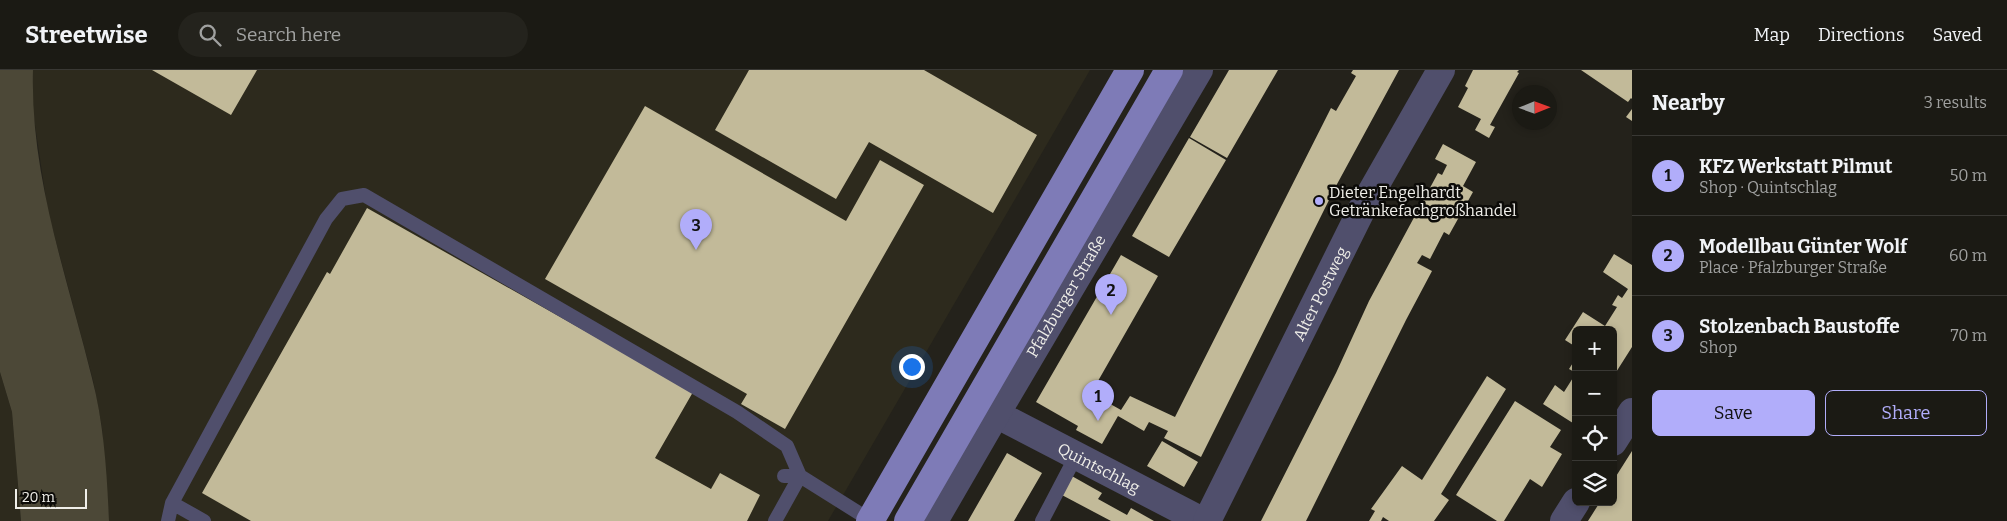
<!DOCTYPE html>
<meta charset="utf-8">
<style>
:root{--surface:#1b1a14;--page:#24231d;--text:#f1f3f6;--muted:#a0a1a0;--line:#393834;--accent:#b1adfa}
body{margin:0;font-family:Bitter,serif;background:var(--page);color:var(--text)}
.controls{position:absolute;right:15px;bottom:15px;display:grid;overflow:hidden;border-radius:8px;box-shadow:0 2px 8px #0003}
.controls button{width:45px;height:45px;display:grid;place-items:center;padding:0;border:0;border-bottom:1px solid var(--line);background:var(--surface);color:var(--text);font:25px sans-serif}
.compass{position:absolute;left:1512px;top:15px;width:45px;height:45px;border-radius:50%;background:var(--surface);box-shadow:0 2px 8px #0003;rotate:89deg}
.scale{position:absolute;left:15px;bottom:12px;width:72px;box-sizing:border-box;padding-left:5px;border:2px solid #efeee9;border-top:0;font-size:14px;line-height:18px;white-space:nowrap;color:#efeee9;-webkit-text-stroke:4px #0c0b08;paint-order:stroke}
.you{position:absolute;left:911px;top:296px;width:18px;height:18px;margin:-12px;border:4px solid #fff;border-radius:50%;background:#1a73e8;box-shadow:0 0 0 8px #1a73e833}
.badge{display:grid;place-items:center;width:32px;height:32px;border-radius:50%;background:var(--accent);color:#111;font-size:16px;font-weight:700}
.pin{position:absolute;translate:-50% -41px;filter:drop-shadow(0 1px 2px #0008)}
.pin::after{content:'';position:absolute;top:26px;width:18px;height:15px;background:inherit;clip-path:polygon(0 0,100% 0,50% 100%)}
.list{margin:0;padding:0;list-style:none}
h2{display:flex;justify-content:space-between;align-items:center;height:65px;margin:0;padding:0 20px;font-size:21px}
h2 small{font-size:16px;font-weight:400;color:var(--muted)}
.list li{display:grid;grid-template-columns:32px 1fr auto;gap:15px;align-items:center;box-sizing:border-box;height:80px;padding:0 20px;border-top:1px solid var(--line)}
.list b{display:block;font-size:19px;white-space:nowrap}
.list p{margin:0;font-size:16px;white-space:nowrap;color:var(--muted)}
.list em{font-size:16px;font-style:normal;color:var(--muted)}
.actions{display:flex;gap:10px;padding:15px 20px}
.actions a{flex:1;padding:11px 0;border:1px solid var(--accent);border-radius:8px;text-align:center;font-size:18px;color:var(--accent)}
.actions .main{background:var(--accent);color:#111}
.icon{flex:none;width:28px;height:28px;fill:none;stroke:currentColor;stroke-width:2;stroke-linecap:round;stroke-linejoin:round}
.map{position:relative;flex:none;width:1632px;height:451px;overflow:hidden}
header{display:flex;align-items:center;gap:30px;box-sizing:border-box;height:70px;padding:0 25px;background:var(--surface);border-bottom:1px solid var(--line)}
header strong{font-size:24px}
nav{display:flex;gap:28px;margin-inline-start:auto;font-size:18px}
.search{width:350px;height:45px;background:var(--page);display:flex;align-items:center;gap:12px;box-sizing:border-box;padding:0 18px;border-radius:28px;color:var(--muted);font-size:19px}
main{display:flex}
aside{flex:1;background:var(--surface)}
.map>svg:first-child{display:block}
.built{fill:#2d2a1d}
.green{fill:#4c4837}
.building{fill:#c2ba99}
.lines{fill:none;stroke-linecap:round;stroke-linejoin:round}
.service{stroke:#504f6c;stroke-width:14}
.minor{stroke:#504f6c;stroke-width:28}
.primary{stroke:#7e7bb7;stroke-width:28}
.poi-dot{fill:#b1adfa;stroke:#0c0b08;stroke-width:2}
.labels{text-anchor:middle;stroke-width:5;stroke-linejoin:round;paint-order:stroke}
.poi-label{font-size:16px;fill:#efeee9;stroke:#0c0b08;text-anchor:start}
.street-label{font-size:16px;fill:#efeee9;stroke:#0c0b08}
</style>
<header>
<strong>Streetwise</strong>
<div class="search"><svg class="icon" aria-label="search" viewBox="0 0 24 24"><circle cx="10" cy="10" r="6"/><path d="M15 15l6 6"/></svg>Search here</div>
<nav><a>Map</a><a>Directions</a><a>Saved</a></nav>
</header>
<main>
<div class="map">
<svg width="1632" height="451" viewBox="0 0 1632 451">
<rect width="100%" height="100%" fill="#24221b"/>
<path class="built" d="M 33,0 L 1090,0 L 828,451 L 109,451 L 102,358 L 93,310 L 48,142 L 32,35 Z
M 0,302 L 12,342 L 21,451 L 0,451 Z"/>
<path class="green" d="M 0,0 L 33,0 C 30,106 67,206 92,308 C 104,354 107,403 109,451 L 21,451 L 12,342 L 0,302 Z"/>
<path class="building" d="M 152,0 L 257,0 L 231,45 Z
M 749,0 L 924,0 L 1037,65 L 993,143 L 869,72 L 836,129 L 715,60 Z
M 1229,0 L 1278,0 L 1227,88 L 1190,67 Z
M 1353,0 L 1399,0 L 1336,116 L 1201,387 L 1164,368 L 1168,361 L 1149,352 L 1144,361 L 1118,346 L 1102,374 L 1076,360 L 1078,356 L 1036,332 L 1121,185 L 1158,206 L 1094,318 L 1099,320 L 1096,326 L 1121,340 L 1130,326 L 1175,347 L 1331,38 L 1336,41 L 1356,6 L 1351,3 Z
M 1473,0 L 1519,0 L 1517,2 L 1519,3 L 1490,55 L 1495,57 L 1489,68 L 1475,60 L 1481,49 L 1458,37 L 1468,18 L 1465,16 Z
M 1581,0 L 1632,0 L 1632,29 L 1631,28 L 1628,32 Z
M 645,36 L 846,151 L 880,90 L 924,115 L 785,359 L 741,334 L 747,324 L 545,209 Z
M 1632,39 L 1632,51 L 1626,47 Z
M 1189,68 L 1226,90 L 1169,187 L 1132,166 Z
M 1443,74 L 1476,92 L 1463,116 L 1473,122 L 1449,165 L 1444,162 L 1430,189 L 1422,185 L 1417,193 L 1432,201 L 1406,250 L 1306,451 L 1261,451 L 1336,303 L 1369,231 L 1438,103 L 1442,105 L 1447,95 L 1435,89 Z
M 367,138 L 693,322 L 655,388 L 711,419 L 720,403 L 760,425 L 747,451 L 251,451 L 202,423 L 327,202 L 330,204 Z
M 1614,184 L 1632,195 L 1632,277 L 1613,307 L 1613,260 L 1576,260 L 1576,277 L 1565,270 L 1583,242 L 1605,256 L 1617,237 L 1612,235 L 1618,225 L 1622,228 L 1628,219 L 1603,202 Z
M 1576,288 L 1576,303 L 1569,299 Z
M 1576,303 L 1576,355 L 1543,334 L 1555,315 L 1564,322 Z
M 1487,306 L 1506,319 L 1441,424 L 1449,430 L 1434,451 L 1389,451 L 1383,447 L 1381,451 L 1369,451 L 1375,441 L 1371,439 L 1402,396 L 1422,410 Z
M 1515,331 L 1561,360 L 1550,377 L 1562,384 L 1542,417 L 1530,409 L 1504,451 L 1497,451 L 1456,425 Z
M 1162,371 L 1198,392 L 1184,417 L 1147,396 Z
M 1632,381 L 1632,451 L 1588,451 L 1600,432 L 1613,432 L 1613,411 Z
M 1007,383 L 1042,403 L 1014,451 L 968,451 Z
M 1070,405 L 1102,423 L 1098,429 L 1127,445 L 1131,438 L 1154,451 L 1111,451 L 1060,424 Z"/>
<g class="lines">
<path class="service" d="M 784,406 L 800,406 L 870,450
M 172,433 L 204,451
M 168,451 L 172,433 L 326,149 L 342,129 L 364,125 L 737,342 L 787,376 L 800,406
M 775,451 L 800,406
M 1042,451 L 1076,386"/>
<g class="minor">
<path id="s1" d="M 996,344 L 1202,451"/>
<path d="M 1613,372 L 1632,342"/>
<path id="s2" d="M 934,451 L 996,344 L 1199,0"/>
<path id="s3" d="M 1207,451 L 1364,135 L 1441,0"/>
<path d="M 1564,451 L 1576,432"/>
</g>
<path class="primary" d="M 870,451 L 1130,0
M 908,451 L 1169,0"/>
</g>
<circle class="poi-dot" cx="1319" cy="131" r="5"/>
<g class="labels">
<g class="poi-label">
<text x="1329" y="128">Dieter Engelhardt<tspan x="1329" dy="18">Getränkefachgroßhandel</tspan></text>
</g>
<g class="street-label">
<text dy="6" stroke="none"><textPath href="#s3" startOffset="254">Alter Postweg</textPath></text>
<text dy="6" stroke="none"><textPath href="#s2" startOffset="261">Pfalzburger Straße</textPath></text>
<text dy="6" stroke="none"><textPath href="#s1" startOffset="116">Quintschlag</textPath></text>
</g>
</g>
</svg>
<div class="controls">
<button>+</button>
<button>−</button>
<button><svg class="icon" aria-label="locate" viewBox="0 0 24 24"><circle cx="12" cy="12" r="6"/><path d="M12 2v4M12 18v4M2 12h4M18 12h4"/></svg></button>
<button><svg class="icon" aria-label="layers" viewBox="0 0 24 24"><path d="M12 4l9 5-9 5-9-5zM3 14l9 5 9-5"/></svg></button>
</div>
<svg class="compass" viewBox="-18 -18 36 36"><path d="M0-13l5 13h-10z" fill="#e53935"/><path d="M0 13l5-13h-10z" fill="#a0a1a0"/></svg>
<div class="scale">20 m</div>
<div class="you"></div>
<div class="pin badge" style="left:1098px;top:351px">1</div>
<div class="pin badge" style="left:1111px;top:245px">2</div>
<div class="pin badge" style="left:696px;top:180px">3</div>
</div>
<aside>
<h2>Nearby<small>3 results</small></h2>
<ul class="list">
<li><span class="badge">1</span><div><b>KFZ Werkstatt Pilmut</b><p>Shop · Quintschlag</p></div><em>50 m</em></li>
<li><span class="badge">2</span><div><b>Modellbau Günter Wolf</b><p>Place · Pfalzburger Straße</p></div><em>60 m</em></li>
<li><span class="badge">3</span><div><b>Stolzenbach Baustoffe</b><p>Shop</p></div><em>70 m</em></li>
</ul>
<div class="actions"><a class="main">Save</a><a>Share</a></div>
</aside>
</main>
